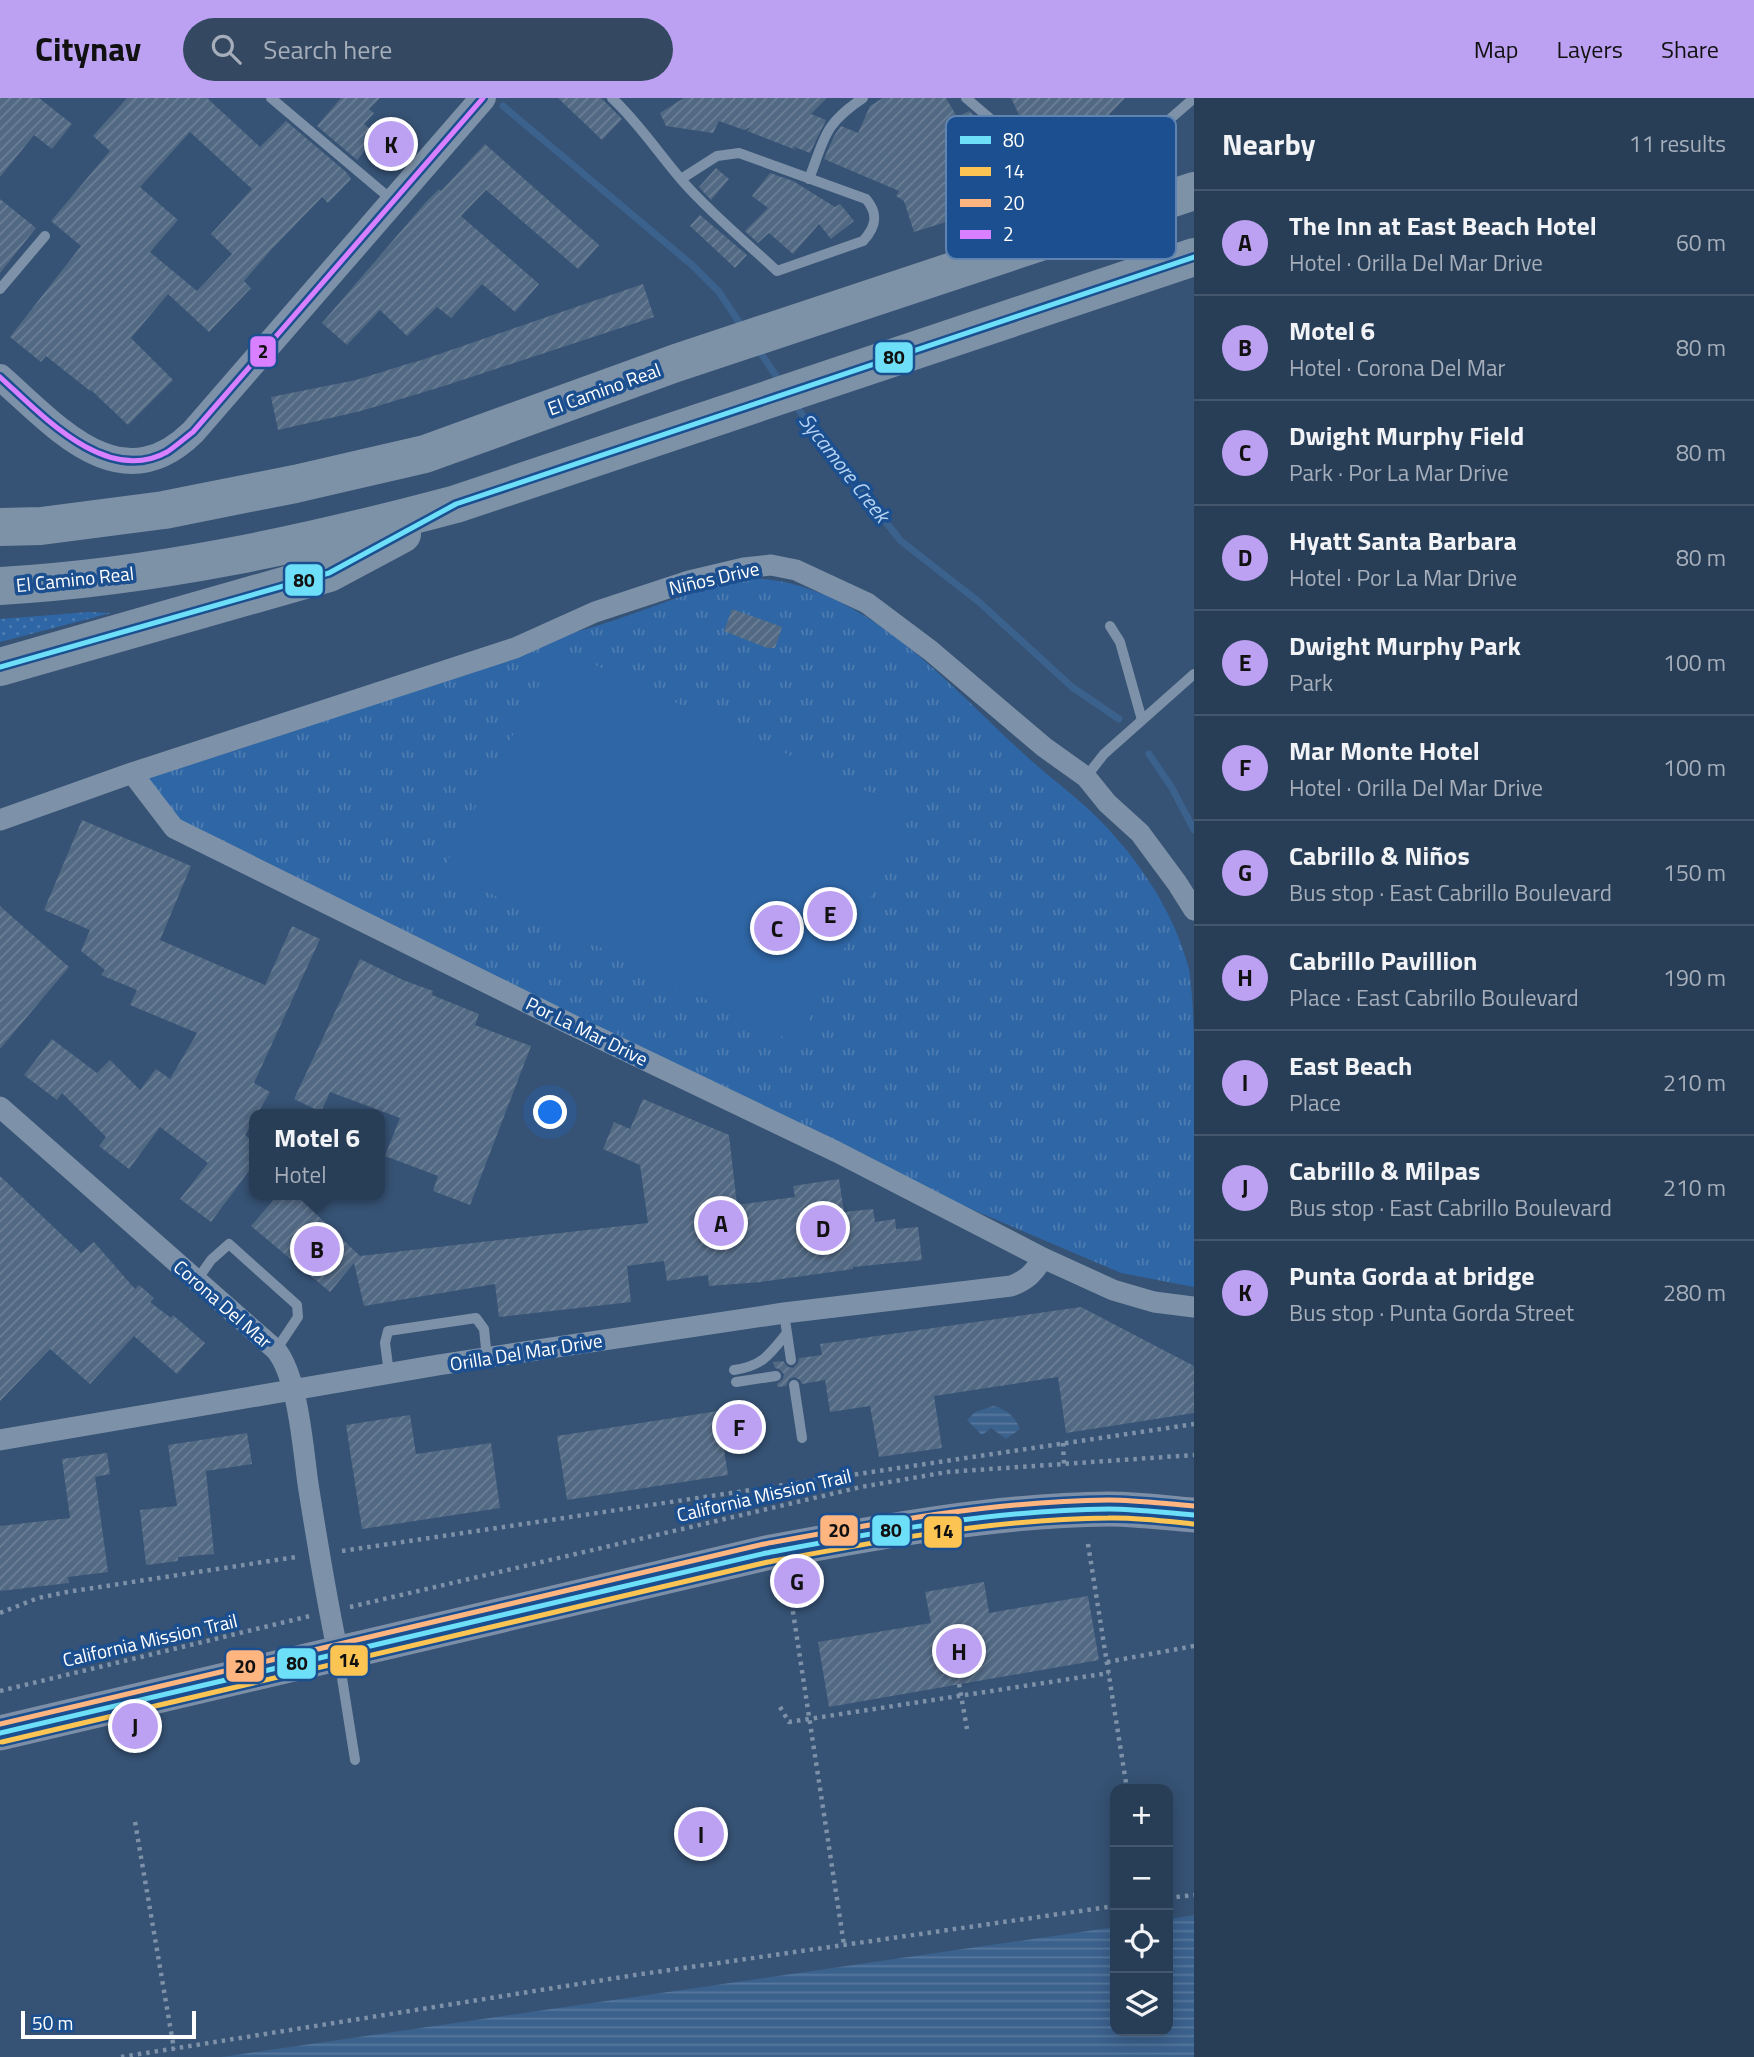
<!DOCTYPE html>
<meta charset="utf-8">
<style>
:root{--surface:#283e57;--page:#344961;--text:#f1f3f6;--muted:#a5aeba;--line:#44576d;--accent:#bca0f2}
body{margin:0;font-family:"Titillium Web",sans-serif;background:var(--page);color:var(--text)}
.controls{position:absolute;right:21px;bottom:21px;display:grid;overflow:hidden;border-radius:14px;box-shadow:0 4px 18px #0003}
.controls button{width:63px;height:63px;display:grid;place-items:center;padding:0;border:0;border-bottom:2px solid var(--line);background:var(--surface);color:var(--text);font:35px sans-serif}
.scale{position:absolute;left:21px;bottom:18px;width:175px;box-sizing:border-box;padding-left:7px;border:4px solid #fff;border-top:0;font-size:19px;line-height:24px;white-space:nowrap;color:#fff;-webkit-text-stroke:5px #1b4f8f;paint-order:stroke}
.you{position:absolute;left:551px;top:1015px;width:24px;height:24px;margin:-18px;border:5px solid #fff;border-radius:50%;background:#1a73e8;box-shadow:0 0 0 10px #1a73e833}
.badge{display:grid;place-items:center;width:46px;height:46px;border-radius:50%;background:var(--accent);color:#111;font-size:23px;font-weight:700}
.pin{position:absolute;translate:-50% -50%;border:4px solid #fff;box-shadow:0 2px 7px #0006}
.popup{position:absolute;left:249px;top:1011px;width:136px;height:91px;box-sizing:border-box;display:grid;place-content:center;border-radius:14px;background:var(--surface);filter:drop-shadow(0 2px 5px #0005);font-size:23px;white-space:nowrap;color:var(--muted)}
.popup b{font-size:26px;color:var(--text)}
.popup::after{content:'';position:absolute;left:50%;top:100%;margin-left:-14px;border:14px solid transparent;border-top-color:var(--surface)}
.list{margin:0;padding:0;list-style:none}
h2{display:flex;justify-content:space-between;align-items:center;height:91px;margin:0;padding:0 28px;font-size:30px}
h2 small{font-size:23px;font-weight:400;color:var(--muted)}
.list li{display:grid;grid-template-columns:46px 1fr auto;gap:21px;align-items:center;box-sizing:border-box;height:105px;padding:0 28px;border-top:2px solid var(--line)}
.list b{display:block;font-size:26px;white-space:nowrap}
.list p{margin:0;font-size:23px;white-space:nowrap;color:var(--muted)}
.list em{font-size:23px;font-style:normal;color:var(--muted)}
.icon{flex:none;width:38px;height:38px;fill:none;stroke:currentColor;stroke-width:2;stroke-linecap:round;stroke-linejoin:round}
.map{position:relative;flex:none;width:1194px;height:1959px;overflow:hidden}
header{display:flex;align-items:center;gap:42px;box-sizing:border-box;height:98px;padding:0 35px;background:var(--accent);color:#111}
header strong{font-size:33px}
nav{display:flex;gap:38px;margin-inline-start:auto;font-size:24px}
.search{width:490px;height:63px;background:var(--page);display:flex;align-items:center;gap:18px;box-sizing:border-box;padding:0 24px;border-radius:38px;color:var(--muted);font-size:26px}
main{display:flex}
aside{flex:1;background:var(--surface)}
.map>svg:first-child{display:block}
.grass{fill:url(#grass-dots)}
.park{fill:url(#park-tufts)}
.garden{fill:#2f66a5}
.water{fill:url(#water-rules)}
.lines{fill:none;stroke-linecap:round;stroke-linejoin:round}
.stream{stroke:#3b618d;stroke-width:7}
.building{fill:url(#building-hatch);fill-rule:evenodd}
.path{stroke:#7d92a8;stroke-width:4.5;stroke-dasharray:3.5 5;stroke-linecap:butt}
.service{stroke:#7d92a8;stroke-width:10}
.minor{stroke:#7d92a8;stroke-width:21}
.tertiary{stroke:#7d92a8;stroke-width:26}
.primary{stroke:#7d8ea7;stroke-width:35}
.motorway{stroke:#7e92a7;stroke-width:38}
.bus-1-casing{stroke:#1b4f8f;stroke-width:10}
.bus-2-casing{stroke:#1b4f8f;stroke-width:10}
.bus-3-casing{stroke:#1b4f8f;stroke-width:10}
.bus-4-casing{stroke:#1b4f8f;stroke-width:10}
.bus-1{stroke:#6ddff8;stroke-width:5}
.bus-2{stroke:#fcc553;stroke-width:5}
.bus-3{stroke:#ffb580;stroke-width:5}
.bus-4{stroke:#d880ff;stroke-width:5}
.labels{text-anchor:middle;stroke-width:7;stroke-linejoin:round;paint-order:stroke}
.street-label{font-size:19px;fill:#fff;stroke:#1b4f8f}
.water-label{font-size:21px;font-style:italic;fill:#b5d3f5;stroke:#1b4f8f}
.key{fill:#1b4f8f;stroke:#5f84b1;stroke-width:2}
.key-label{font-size:19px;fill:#fff}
.line-badge{stroke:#1b4f8f;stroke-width:2.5}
.pale-badge-label{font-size:19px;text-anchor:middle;font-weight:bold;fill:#111}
</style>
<header>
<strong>Citynav</strong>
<div class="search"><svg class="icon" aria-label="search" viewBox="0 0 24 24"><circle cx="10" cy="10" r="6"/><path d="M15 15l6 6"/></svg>Search here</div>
<nav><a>Map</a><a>Layers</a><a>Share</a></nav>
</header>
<main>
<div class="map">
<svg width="1194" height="1959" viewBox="0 0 1194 1959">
<defs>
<pattern id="grass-dots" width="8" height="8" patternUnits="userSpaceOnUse" patternTransform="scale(1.75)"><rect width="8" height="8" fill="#2f66a5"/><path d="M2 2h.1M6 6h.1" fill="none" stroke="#4e7db2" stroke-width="1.8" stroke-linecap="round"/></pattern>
<pattern id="park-tufts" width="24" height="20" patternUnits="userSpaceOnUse" patternTransform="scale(1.75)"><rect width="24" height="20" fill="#2f66a5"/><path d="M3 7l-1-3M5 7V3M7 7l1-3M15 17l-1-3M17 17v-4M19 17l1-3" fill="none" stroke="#4e7db2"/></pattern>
<pattern id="water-rules" width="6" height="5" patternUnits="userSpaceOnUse" patternTransform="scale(1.75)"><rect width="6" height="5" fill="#3b618d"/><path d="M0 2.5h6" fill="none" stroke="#58799e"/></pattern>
<pattern id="building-hatch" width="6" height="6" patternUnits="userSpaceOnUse" patternTransform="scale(1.75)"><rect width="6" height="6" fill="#526984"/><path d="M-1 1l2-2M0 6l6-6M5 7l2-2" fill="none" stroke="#6c8096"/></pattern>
</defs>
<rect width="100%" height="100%" fill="#365274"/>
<path class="grass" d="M 89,514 L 111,515 L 0,544 L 0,521 Z"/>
<path class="park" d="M 744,480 C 860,480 945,584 1024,656 C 1043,674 1065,690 1085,708 C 1132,751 1173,809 1189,871 C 1194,906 1194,945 1194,982 C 1194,1051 1194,1120 1194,1189 L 1121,1175 L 837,1054 L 174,730 L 132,675 C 285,625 438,573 593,529 C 644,514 692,491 744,480 Z"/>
<path class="garden" d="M 558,550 L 912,714 L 797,946 L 443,772 Z"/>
<path class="water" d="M 993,1308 C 1006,1311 1014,1317 1020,1331 L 1006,1341 L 991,1330 L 982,1337 L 967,1322 L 975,1314 Z
M 1194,1817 L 1194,1959 L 221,1959 L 1115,1829 L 1115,1933 L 1168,1933 L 1168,1821 Z"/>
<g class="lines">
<path class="stream" d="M 503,8 L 692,167 L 719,194 L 743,230
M 758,251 L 781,285
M 795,306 L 821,344 L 901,443 L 979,504 L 1072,589 L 1119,621
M 1149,656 L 1172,690 L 1194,732"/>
</g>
<path class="building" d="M 0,0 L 39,0 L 72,26 L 52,51 L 34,37 L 0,79 Z
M 127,0 L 207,0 L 260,49 L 286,23 L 346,74 L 351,81 L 328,105 L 322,99 L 270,153 L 244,183 L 251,190 L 209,234 L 168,196 L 131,240 L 173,282 L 128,327 L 91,292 L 90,293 L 46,258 L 41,264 L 10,239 L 81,148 L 51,123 L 110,53 L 93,38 ZM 190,34 L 252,91 L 211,136 L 232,156 L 197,193 L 150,154 L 178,122 L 140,89 Z
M 341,0 L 380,0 L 369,11 L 374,15 L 364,26 L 378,37 L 357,62 L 317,28 Z
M 558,0 L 601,0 L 622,21 L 602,42 Z
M 684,0 L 827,0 L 811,16 L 826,22 L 810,55 L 792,48 L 796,52 L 747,33 L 751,29 L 744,32 L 719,23 L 713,35 L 666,28 L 660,15 Z
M 883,0 L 946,0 L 957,19 L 969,13 L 982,24 L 997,56 L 1012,50 L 1034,69 L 1038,83 L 978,101 L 981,106 L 962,119 L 914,134 L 904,103 L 896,98 L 899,93 L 824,61 L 834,38 L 841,28 L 858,35 L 870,8 Z
M 1011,0 L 1125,0 L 1099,27 L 1105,48 L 1053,63 L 1028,43 L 1031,42 Z
M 485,46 L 599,147 L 578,171 L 486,92 L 461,118 L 539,186 L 515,214 L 482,186 L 451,220 L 437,209 L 407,238 L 380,212 L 347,247 L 322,225 L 426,104 L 439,91 L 441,93 Z
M 716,70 L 729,81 L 711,102 L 699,89 Z
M 770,75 L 793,83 L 835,109 L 840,106 L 854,123 L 831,141 L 819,126 L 793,156 L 769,135 L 758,145 L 745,133 L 768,110 L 752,98 Z
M 0,101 L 36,130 L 0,175 Z
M 700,117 L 747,157 L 735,170 L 690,128 Z
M 643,186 L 654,219 L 444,288 L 361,313 L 278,332 L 271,299 L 356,282 L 414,264 L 413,265 Z
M 732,511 L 782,529 L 775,550 L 767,550 L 724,533 Z
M 82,722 L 191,768 L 160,842 L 265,887 L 292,828 L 320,841 L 254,985 L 270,994 L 257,1016 L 254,1016 L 254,1022 L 245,1037 L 254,1044 L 254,1066 L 211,1124 L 180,1101 L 208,1065 L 160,1029 L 129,1071 L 99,1048 L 106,1039 L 62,995 L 57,1002 L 24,977 L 52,941 L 97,975 L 110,962 L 140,992 L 156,971 L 170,981 L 197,935 L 130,907 L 137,892 L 101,877 L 105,872 L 81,853 L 90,832 L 44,812 Z
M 0,808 L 69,869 L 0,951 Z
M 360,861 L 403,882 L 433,893 L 432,897 L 479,916 L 475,927 L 531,948 L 470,1107 L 433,1093 L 438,1078 L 385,1058 L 400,1020 L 330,994 L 321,1014 L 294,1001 Z
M 643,1001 L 729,1037 L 737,1107 L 795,1099 L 793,1088 L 839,1081 L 844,1114 L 873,1111 L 875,1124 L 895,1121 L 896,1131 L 918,1129 L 922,1162 L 853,1169 L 853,1171 L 761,1184 L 709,1188 L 708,1177 L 667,1183 L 664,1163 L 627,1168 L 631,1204 L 499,1219 L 495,1186 L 364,1208 L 354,1165 L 330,1194 L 251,1128 L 278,1097 L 296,1097 L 360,1158 L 648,1125 L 640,1067 L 603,1051 L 614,1024 L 630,1031 Z
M 0,1078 L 81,1155 L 94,1144 L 135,1191 L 139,1187 L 154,1200 L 150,1204 L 171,1220 L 173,1217 L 205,1245 L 177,1276 L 134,1238 L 90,1286 L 50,1251 L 0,1303 Z
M 1081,1209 L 1194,1268 L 1194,1315 L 1066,1335 L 1058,1279 L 934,1298 L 942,1350 L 879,1359 L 870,1308 L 830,1314 L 825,1282 L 802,1286 L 800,1282 L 794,1279 L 789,1281 L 786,1288 L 778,1289 L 777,1286 L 783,1281 L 784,1276 L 779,1271 L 775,1270 L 773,1264 L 783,1263 L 788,1269 L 793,1270 L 798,1265 L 799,1260 L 822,1257 L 820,1246 Z
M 718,1313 L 728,1377 L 567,1402 L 557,1338 Z
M 410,1317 L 416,1356 L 491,1345 L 500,1410 L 362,1431 L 346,1327 Z
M 247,1335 L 252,1366 L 206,1373 L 214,1456 L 178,1459 L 178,1463 L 146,1467 L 140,1412 L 177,1408 L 168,1347 Z
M 107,1355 L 110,1376 L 95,1379 L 108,1474 L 68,1479 L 69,1485 L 0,1493 L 0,1428 L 70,1420 L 62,1361 Z
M 984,1484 L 989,1515 L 1088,1498 L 1099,1562 L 829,1609 L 818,1544 L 931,1525 L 925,1494 Z"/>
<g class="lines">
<path class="path" d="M 1063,1345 L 1064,1366
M 1088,1446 L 1127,1691
M 342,1453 L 1194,1326
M 789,1488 L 844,1847
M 350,1509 L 861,1389 L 947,1374 L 1194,1357
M 0,1515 L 38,1500 L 67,1494 L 296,1459
M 1107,1564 L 1194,1548
M 959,1586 L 967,1631
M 0,1593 L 310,1518
M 780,1609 L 789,1624 L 1109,1575
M 135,1724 L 174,1951
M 1168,1800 L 1194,1797
M 121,1959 L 635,1877 L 1115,1808"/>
<path class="service" d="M 271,0 L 392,102
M 612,0 C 640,26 661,59 686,87 C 714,118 747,145 777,173 L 863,143 C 876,129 879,116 866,101 L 739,55 L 717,58 L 681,81
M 966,0 L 1048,70 L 1058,74 L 1068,74 L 1121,58 L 1139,48 L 1194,0
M 809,81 C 825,39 824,26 863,0
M 0,191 L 45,138
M 1110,528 L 1120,544 L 1142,622
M 1086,679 L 1104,656 L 1194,576
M 197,1182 L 211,1162 L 229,1146 L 297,1207 L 298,1219 L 276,1252
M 784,1215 L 791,1262
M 734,1272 C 763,1268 770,1256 787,1235
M 389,1275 L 385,1245 L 388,1233 L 476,1220 L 484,1231 L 487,1260
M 736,1284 L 776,1278
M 794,1287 L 802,1340
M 339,1561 L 355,1662"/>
<path class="minor" d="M 132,675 L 174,730 L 570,926 L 837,1054 L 1043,1160 L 1113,1192 L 1154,1204 L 1194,1209
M 0,722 L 132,675 L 515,550 L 595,514 L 689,483 L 744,470 L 771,467 L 796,472 L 867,505 L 931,553 L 1044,649 L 1086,679 L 1107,705 L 1140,735 L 1177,785 L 1194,812
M 0,1009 L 276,1252 C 298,1279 303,1350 308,1386 C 317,1443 326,1499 338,1555
M 0,1342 L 438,1267 L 784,1215 L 1011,1188 C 1027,1182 1034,1175 1043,1160"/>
<path class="tertiary" d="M 0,279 C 55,327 120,406 193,334 L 483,0"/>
<path class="primary" d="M 0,1635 L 766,1455 C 879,1434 994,1412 1109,1411 C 1137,1411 1166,1415 1194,1417"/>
<path class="motorway" d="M 0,429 L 41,428 L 164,412 L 295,386 L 425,356 L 676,265 L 1194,93
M 0,488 C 155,479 306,446 456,406 L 1194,159
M 0,569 L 329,475 L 402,436"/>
<g class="bus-1-casing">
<path id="bus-1" d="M 0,569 L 329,475 L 456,406 L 1194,159
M 0,1635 L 766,1455 C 879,1434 993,1412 1109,1411 C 1137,1411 1166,1415 1194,1417"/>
</g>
<g class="bus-2-casing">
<path id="bus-2" d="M 2,1644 L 768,1464 C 880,1443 993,1421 1108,1420 C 1136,1419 1165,1423 1193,1426"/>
</g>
<g class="bus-3-casing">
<path id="bus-3" d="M 0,1626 L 764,1446 C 878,1425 993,1403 1109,1402 C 1137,1402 1166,1406 1194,1408"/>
</g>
<g class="bus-4-casing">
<path id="bus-4" d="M 0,279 C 41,316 106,388 167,354 C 176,348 185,340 193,334 L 483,0"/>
</g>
<use href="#bus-1" class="bus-1"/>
<use href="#bus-2" class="bus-2"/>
<use href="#bus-3" class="bus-3"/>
<use href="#bus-4" class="bus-4"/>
</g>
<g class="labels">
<g class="street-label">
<text transform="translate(604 291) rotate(-20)" y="7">El Camino Real</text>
<text transform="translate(714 480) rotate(-13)" y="7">Niños Drive</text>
<text transform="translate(75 481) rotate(-6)" y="7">El Camino Real</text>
<text transform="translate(587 933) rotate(26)" y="7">Por La Mar Drive</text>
<text transform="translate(223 1206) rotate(41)" y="7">Corona Del Mar</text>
<text transform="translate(526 1254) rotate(-9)" y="7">Orilla Del Mar Drive</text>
<text transform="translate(764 1397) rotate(-13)" y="7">California Mission Trail</text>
<text transform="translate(150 1542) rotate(-13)" y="7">California Mission Trail</text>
</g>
<g class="water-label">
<text transform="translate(844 370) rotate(52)" y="7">Sycamore Creek</text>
</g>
</g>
<rect x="946" y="18" width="230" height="143" rx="10" class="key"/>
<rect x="960" y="38" width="31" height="8" fill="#6ddff8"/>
<rect x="960" y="69" width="31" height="9" fill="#fcc553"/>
<rect x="960" y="101" width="31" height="8" fill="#ffb580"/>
<rect x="960" y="132" width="31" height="9" fill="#d880ff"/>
<g class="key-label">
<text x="1003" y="49">80</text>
<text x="1003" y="80">14</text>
<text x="1003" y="112">20</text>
<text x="1003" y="143">2</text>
</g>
<g class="line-badge">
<rect x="249" y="237" width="28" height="33" rx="7" fill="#d880ff"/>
<rect x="874" y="243" width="40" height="33" rx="7" fill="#6ddff8"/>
<rect x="284" y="465" width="40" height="34" rx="7" fill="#6ddff8"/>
<rect x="819" y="1416" width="40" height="33" rx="7" fill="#ffb580"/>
<rect x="871" y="1416" width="40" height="33" rx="7" fill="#6ddff8"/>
<rect x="923" y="1417" width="40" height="34" rx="7" fill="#fcc553"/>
<rect x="329" y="1546" width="40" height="33" rx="7" fill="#fcc553"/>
<rect x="276" y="1549" width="41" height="33" rx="7" fill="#6ddff8"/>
<rect x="225" y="1551" width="40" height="34" rx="7" fill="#ffb580"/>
</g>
<g class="pale-badge-label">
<text x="263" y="260">2</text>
<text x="894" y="266">80</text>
<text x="304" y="489">80</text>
<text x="839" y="1439">20</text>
<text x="891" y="1439">80</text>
<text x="943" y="1440">14</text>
<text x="349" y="1569">14</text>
<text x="297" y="1572">80</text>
<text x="245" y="1575">20</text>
</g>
</svg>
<div class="controls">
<button>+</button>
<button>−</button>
<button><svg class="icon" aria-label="locate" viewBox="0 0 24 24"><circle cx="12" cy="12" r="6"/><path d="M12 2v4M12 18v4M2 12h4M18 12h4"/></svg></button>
<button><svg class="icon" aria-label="layers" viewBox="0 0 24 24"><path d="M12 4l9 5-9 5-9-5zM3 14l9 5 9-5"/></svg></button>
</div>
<div class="scale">50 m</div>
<div class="you"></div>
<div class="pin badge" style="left:721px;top:1125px">A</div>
<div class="pin badge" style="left:317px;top:1151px">B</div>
<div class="popup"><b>Motel 6</b>Hotel</div>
<div class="pin badge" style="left:777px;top:830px">C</div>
<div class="pin badge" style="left:823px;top:1130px">D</div>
<div class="pin badge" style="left:830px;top:816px">E</div>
<div class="pin badge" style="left:739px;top:1329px">F</div>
<div class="pin badge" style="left:797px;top:1483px">G</div>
<div class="pin badge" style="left:959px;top:1553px">H</div>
<div class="pin badge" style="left:701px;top:1736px">I</div>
<div class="pin badge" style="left:135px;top:1628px">J</div>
<div class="pin badge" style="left:391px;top:46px">K</div>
</div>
<aside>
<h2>Nearby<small>11 results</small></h2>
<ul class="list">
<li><span class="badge">A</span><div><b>The Inn at East Beach Hotel</b><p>Hotel · Orilla Del Mar Drive</p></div><em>60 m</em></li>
<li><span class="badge">B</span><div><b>Motel 6</b><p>Hotel · Corona Del Mar</p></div><em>80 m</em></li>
<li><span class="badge">C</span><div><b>Dwight Murphy Field</b><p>Park · Por La Mar Drive</p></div><em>80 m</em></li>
<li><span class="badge">D</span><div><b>Hyatt Santa Barbara</b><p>Hotel · Por La Mar Drive</p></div><em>80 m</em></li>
<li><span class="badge">E</span><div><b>Dwight Murphy Park</b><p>Park</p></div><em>100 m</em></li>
<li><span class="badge">F</span><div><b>Mar Monte Hotel</b><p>Hotel · Orilla Del Mar Drive</p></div><em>100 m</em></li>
<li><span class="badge">G</span><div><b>Cabrillo &amp; Niños</b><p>Bus stop · East Cabrillo Boulevard</p></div><em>150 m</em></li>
<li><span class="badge">H</span><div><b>Cabrillo Pavillion</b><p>Place · East Cabrillo Boulevard</p></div><em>190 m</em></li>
<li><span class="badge">I</span><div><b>East Beach</b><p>Place</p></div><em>210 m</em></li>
<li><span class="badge">J</span><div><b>Cabrillo &amp; Milpas</b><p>Bus stop · East Cabrillo Boulevard</p></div><em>210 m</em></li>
<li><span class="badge">K</span><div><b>Punta Gorda at bridge</b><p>Bus stop · Punta Gorda Street</p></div><em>280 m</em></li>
</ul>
</aside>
</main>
